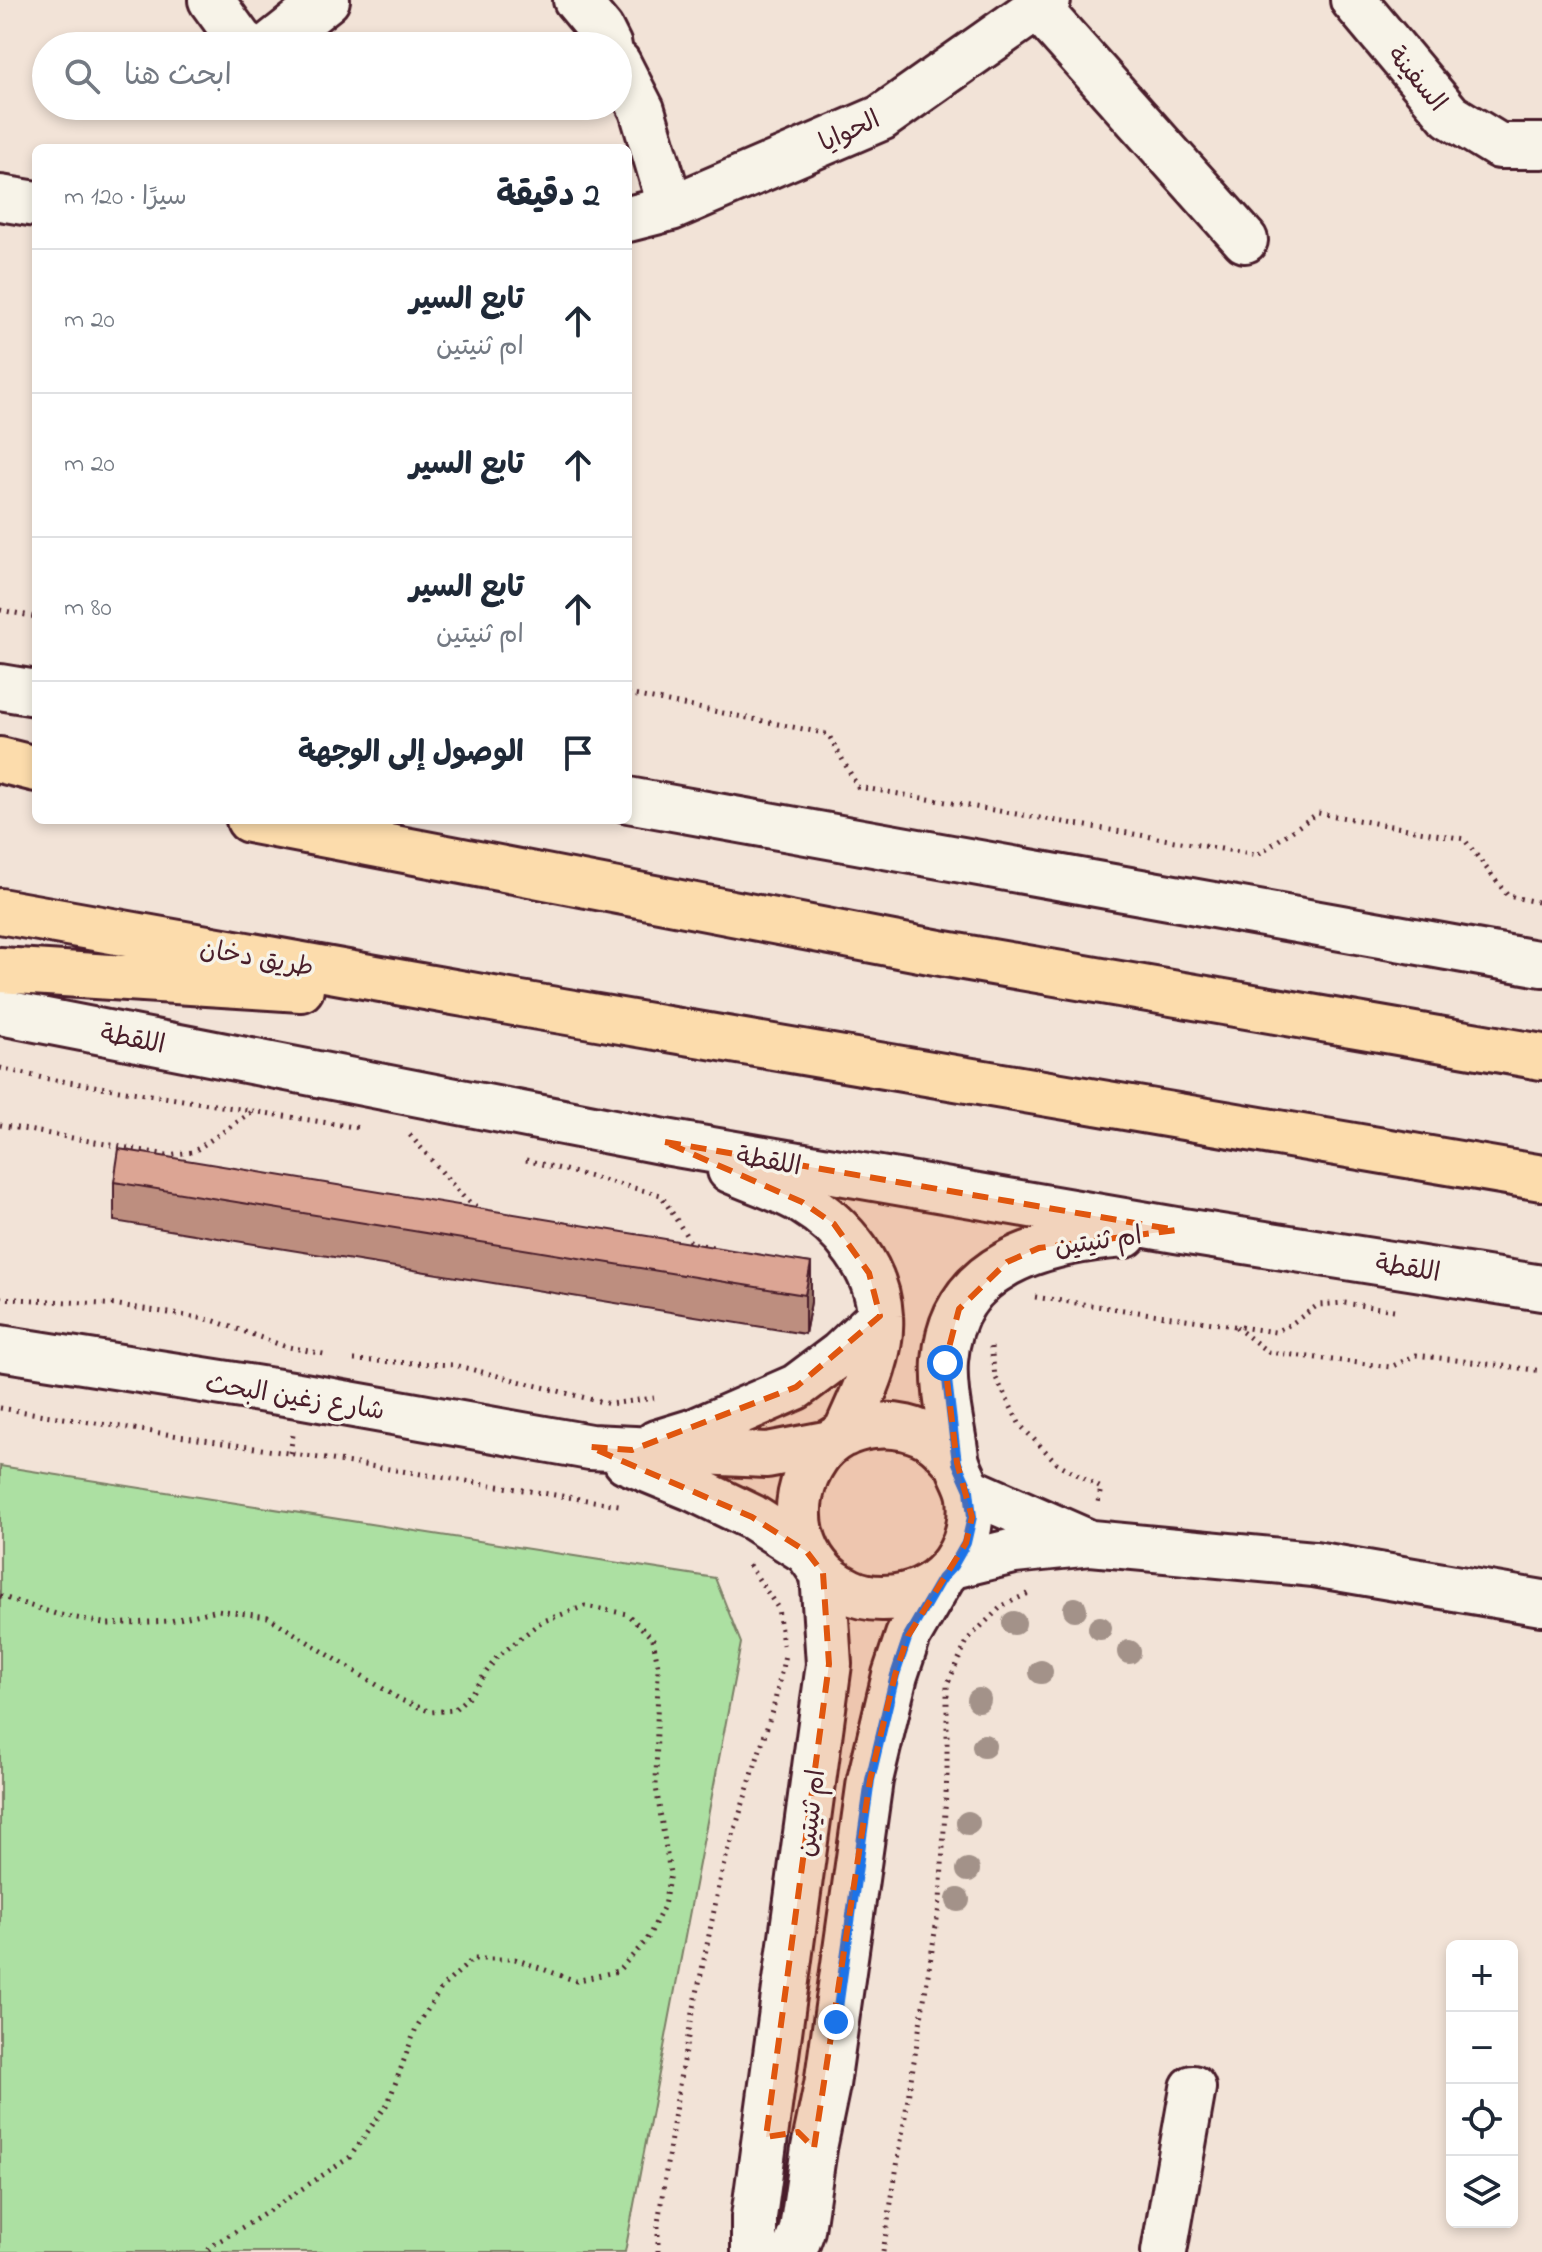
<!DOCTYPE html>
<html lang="ar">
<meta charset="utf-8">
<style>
:root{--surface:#fff;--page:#f6f6f7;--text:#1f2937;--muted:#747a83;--line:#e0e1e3}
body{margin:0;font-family:"Indie Flower","Playpen Sans Arabic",sans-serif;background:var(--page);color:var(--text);direction:rtl}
.controls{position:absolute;right:24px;bottom:24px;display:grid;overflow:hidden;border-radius:12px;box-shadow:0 4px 12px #0003}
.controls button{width:72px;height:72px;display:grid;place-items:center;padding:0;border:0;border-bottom:2px solid var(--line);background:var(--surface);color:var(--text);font:40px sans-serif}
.stop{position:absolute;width:24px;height:24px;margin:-18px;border:6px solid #1a73e8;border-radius:50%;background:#fff}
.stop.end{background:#1a73e8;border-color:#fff;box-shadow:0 2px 8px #0008}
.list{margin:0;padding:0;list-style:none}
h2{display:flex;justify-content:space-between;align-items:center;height:104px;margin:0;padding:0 32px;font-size:34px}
h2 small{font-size:26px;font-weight:400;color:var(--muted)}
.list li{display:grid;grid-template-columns:52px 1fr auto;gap:24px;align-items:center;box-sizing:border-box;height:144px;padding:0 32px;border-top:2px solid var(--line)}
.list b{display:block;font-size:30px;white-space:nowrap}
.list p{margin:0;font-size:26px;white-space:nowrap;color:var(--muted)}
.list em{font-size:26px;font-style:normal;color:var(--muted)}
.icon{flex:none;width:44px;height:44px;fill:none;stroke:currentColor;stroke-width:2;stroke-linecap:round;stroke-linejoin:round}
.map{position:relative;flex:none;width:1542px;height:2252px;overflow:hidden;direction:ltr}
.search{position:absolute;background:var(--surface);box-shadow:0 4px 12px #0003;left:32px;top:32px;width:600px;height:88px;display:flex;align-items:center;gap:20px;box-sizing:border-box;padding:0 28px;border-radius:44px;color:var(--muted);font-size:30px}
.panel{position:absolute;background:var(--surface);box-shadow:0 4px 12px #0003;left:32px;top:144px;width:600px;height:680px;border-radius:12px;direction:rtl}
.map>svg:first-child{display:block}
.green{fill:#ace0a2;stroke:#7b8066;stroke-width:2}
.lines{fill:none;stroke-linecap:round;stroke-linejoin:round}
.minor-casing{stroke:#4a1f2b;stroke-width:50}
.major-casing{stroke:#4a1f2b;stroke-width:50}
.path{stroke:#4a1f2b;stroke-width:5;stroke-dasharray:2 6;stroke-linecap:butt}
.minor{stroke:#f7f3e8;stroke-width:44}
.major{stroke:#fcdcac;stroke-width:44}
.tree{fill:#a39289}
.wall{fill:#bd8e7f;stroke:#4a1f2b;stroke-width:2}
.shaded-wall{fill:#9a7468;stroke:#4a1f2b;stroke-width:2}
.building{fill:#dca594;stroke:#4a1f2b;stroke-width:2}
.route{stroke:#1a73e8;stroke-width:10}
.marked{fill:#e0560e;fill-opacity:0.2;stroke:#e0560e;stroke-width:6;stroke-dasharray:16 10;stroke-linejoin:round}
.labels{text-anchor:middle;stroke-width:7;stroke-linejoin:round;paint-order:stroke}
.street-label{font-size:26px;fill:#4a1f2b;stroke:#f7f3e8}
</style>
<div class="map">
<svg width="1542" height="2252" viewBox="0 0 1542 2252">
<rect width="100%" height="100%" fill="#f2e3d7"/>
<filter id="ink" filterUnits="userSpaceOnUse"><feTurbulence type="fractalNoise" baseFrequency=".0125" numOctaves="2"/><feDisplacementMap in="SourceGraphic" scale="16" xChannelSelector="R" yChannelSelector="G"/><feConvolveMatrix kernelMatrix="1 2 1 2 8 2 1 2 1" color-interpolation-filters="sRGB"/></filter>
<g filter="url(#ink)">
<path class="green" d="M 0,1466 L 715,1578 L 741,1643 L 625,2252 L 0,2252 Z"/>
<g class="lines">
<g class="minor-casing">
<path id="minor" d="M 211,0 L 240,40 L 248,46
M 576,0 L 601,30 L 609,46
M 1353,0 L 1450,116 L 1499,146 L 1542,146
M 1038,8 L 1245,240
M 269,46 L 327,0
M 618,63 L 642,110 L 671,208
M 0,198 L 36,204
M 628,219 L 671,208 L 881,118 L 1048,0
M 0,687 L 36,693
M 628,800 L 1542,964
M 0,1012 L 665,1142 L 1176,1230 L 1542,1288
M 730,1170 C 754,1181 781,1189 803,1202 C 843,1226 878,1269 880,1316 C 883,1357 861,1398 845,1434
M 0,1348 L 298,1395 L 590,1447 L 767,1455 L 825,1444
M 656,1443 L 695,1431 L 796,1387 L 840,1354 L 880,1316
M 626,1461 L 692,1488 L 752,1517 L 807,1552
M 957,1463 C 950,1456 943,1447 935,1441 C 901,1416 841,1421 816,1458 C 785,1503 796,1566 849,1591 C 863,1598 881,1599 896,1597 C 947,1590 975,1546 970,1497 C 968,1482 958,1471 956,1457 C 952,1426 943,1392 945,1361 C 952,1263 1044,1241 1125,1235
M 969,1490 L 1085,1541
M 953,1566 L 1014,1551 L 1091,1543 L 1314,1564 L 1542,1603
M 754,2252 L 754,2217 L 829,1664 L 823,1573
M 794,2252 L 802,2230 L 814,2148 L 827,2085 L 870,1780 L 895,1675 L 908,1636 L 941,1579
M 1164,2252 L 1193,2088"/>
</g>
<g class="major-casing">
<path id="major" d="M 0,760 L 36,769
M 249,820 L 940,953 L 1542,1057
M 0,911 L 515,1003 L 1542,1178
M 0,970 L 301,989"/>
</g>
<path class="path" d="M 0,610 L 36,617
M 628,694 L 828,734 L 858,787 L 1257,855 L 1318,813 L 1464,839 L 1508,896 L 1542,903
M 0,1068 L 43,1078 L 360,1128
M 0,1125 L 167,1155 L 193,1152 L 252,1112
M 410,1135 L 465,1199 L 485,1212
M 526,1160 L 661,1195 L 691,1243 L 713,1247
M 1035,1297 L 1275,1332 L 1291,1324 L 1318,1305 L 1344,1303 L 1394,1310
M 0,1298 L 119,1305 L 212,1320 L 284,1346 L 328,1355
M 1236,1327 L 1268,1352 L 1391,1367 L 1416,1355 L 1542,1371
M 991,1347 L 995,1376 L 1020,1425 L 1057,1463 L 1101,1488 L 1098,1502
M 354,1360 L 454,1365 L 610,1404 L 654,1398
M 0,1408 L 619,1505
M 290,1453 L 293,1435
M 749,1565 L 778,1608 L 783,1645
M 0,1596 L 56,1614 L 108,1624 L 170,1621 L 218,1610 L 268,1617 L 401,1700 L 431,1712 L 454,1710 L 470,1695 L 497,1657 L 541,1622 L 585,1606 L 627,1614 L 653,1639 L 658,1666 L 656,1787 L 670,1873 L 664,1906 L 647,1940 L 618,1971 L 576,1981 L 515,1959 L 473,1959 L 442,1987 L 416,2028 L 388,2103 L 350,2157 L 258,2218 L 216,2243 L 206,2252
M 658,2252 L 658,2223 L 682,2066 L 723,1867 L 774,1705 L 785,1655
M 883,2252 L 940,1901 L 947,1775 L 947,1685 L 968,1639 L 1002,1606 L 1029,1593"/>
<use href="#minor" class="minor"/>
<use href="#major" class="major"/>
</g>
<g class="tree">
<circle cx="1075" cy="1609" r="12"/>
<circle cx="1014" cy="1623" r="12"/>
<circle cx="1100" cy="1628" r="12"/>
<circle cx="1129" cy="1652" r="12"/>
<circle cx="1041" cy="1672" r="12"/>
<circle cx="979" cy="1700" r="12"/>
<circle cx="984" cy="1746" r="12"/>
<circle cx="968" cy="1823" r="12"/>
<circle cx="968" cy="1870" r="12"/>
<circle cx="958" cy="1900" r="12"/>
</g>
<path class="wall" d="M 114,1182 L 811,1263 L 811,1302 L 805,1334 L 114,1221 Z"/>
<path class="shaded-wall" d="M 811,1263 L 811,1302 L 805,1334 L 805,1295 Z"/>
<path class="building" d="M 119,1149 L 811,1263 L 805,1295 L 114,1182 Z"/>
</g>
<g class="lines" filter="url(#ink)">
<path class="route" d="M 836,2022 L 870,1780 L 895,1675 L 908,1636 L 941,1579 L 953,1566 L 966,1543 L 972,1517 L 969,1490 L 957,1463 L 945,1363"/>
</g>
<path class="marked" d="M 665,1142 L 1176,1230 L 1039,1248 L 1007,1262 L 959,1309 L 945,1363 L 957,1463 L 972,1517 L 966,1543 L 908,1636 L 895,1675 L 870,1780 L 814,2148 L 798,2132 L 766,2137 L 829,1664 L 823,1573 L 807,1552 L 752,1517 L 590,1447 L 632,1450 L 796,1387 L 880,1316 L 869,1273 L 834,1224 L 802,1202 Z"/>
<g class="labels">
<g class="street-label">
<text transform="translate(1418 78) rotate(50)" y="9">السفينة</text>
<text transform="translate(849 130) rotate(-25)" y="9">الحوايا</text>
<text transform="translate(257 957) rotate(10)" y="9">طريق دخان</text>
<text transform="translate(133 1038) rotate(11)" y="9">اللقطة</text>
<text transform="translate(769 1160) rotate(10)" y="9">اللقطة</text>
<text transform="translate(1098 1240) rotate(-8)" y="9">ام ثنيتين</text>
<text transform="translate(1408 1267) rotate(9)" y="9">اللقطة</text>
<text transform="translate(295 1396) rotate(9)" y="9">شارع زغين البحث</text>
<text transform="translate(810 1813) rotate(-83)" y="9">ام ثنيتين</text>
</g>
</g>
</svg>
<div class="controls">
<button>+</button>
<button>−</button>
<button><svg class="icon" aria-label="locate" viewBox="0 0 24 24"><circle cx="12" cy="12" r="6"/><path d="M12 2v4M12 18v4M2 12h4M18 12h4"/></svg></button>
<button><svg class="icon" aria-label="layers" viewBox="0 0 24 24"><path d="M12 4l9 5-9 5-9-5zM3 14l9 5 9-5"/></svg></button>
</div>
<div class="stop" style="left:945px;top:1363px"></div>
<div class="stop end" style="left:836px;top:2022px"></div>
<div class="search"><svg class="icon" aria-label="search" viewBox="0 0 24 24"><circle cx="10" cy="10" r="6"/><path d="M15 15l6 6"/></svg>ابحث هنا</div>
<section class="panel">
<h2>2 دقيقة<small>سيرًا · 120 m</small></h2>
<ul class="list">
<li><svg class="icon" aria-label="ahead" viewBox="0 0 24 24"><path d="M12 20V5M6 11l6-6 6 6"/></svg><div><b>تابع السير</b><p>ام ثنيتين</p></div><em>20 m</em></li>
<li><svg class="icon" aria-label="ahead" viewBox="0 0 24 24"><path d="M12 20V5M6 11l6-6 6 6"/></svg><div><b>تابع السير</b></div><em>20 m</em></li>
<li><svg class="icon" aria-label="ahead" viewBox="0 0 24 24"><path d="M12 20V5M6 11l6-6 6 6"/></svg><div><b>تابع السير</b><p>ام ثنيتين</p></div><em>80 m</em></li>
<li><svg class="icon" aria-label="arrive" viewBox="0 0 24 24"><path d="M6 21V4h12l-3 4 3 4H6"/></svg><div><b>الوصول إلى الوجهة</b></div></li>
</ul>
</section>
</div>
